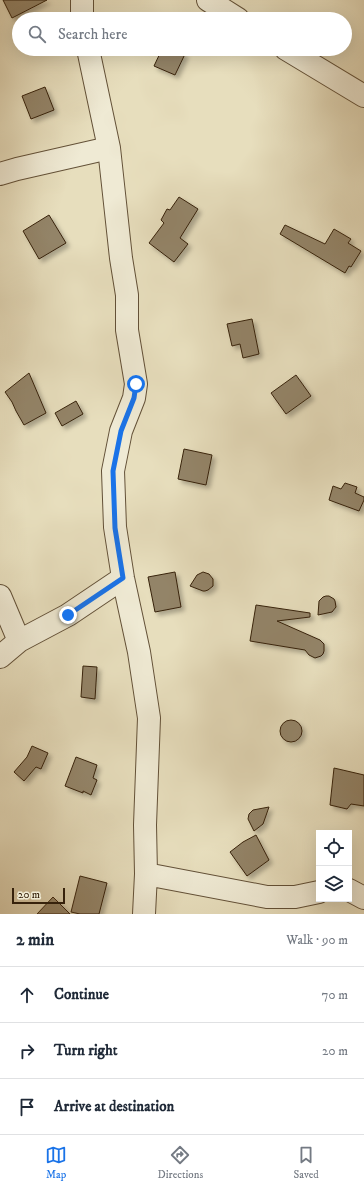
<!DOCTYPE html>
<meta charset="utf-8">
<style>
:root{--surface:#fff;--page:#f2f2f3;--text:#1f2937;--muted:#747a83;--line:#e0e1e3;--accent:#1a73e8}
body{margin:0;font-family:"IM FELL DW Pica",serif;background:var(--page);color:var(--text)}
.controls{position:absolute;right:12px;bottom:12px;display:grid;overflow:hidden;border-radius:0px;box-shadow:0 4px 16px #0002}
.controls button{width:36px;height:36px;display:grid;place-items:center;padding:0;border:0;border-bottom:1px solid var(--line);background:var(--surface);color:var(--text);font:20px sans-serif}
.scale{position:absolute;left:12px;bottom:10px;width:53px;box-sizing:border-box;padding-left:4px;border:2px solid #37220c;border-top:0;font-size:11px;line-height:14px;white-space:nowrap;color:#37220c;-webkit-text-stroke:3px #efead4;paint-order:stroke}
.stop{position:absolute;width:12px;height:12px;margin:-9px;border:3px solid #1a73e8;border-radius:50%;background:#fff}
.stop.end{background:#1a73e8;border-color:#fff;box-shadow:0 1px 4px #0008}
.list{margin:0;padding:0;list-style:none}
h2{display:flex;justify-content:space-between;align-items:center;height:52px;margin:0;padding:0 16px;font-size:17px}
h2 small{font-size:13px;font-weight:400;color:var(--muted)}
.list li{display:grid;grid-template-columns:26px 1fr auto;gap:12px;align-items:center;box-sizing:border-box;height:56px;padding:0 16px;border-top:1px solid var(--line)}
.list b{display:block;font-size:15px;white-space:nowrap}
.list em{font-size:13px;font-style:normal;color:var(--muted)}
.icon{flex:none;width:22px;height:22px;fill:none;stroke:currentColor;stroke-width:2;stroke-linecap:round;stroke-linejoin:round}
.map{position:relative;flex:none;width:364px;height:914px;overflow:hidden}
.search{position:absolute;background:var(--surface);box-shadow:0 4px 16px #0002;left:12px;right:12px;top:12px;height:44px;display:flex;align-items:center;gap:10px;box-sizing:border-box;padding:0 14px;border-radius:22px;color:var(--muted);font-size:15px}
.sheet{height:220px;background:var(--surface)}
nav{display:flex;justify-content:space-around;align-items:center;box-sizing:border-box;height:56px;border-top:1px solid var(--line);background:var(--surface);font-size:11px;color:var(--muted)}
nav a{display:grid;justify-items:center;gap:2px}
nav .on{color:var(--accent)}
.map>svg:first-child{display:block}
.building{fill:#938468;stroke:#37220c;filter:url(#shadow)}
.lines{fill:none;stroke-linecap:round;stroke-linejoin:round}
.minor-casing{stroke:#635138;stroke-width:24}
.minor{stroke:#efead4;stroke-width:22}
.route{stroke:#1a73e8;stroke-width:5}
</style>
<div class="map">
<svg width="364" height="914" viewBox="0 0 364 914">
<defs>
<filter id="shadow"><feDropShadow dx="3.5" dy="3.5" stdDeviation="2" flood-color="#0004"/></filter>
</defs>
<rect width="100%" height="100%" fill="#e7debd"/>
<filter id="stains"><feTurbulence type="fractalNoise" baseFrequency=".005" numOctaves="4"/><feColorMatrix values="0 0 0 0 .2 0 0 0 0 .09 0 0 0 0 .02 0 0 0 .5 -.17"/></filter>
<radialGradient id="worn" r=".72"><stop offset=".6" stop-color="#630" stop-opacity="0"/><stop offset="1" stop-color="#630" stop-opacity=".3"/></radialGradient>
<path class="building" d="M 3,0 L 47,0 L 12,18 Z
M 162,49 L 175,49 L 185,54 L 175,75 L 154,66 Z
M 45,87 L 54,110 L 31,119 L 22,96 Z
M 179,197 L 198,209 L 180,238 L 188,244 L 174,262 L 149,243 L 164,223 L 161,220 L 167,209 L 170,210 Z
M 49,215 L 66,243 L 39,259 L 23,231 Z
M 285,225 L 325,244 L 334,229 L 351,239 L 348,243 L 361,251 L 351,267 L 349,266 L 345,273 L 280,234 Z
M 252,319 L 259,354 L 243,358 L 240,344 L 232,346 L 227,324 Z
M 29,373 L 46,413 L 24,425 L 16,411 L 12,402 L 5,392 Z
M 296,375 L 311,396 L 286,414 L 271,393 Z
M 76,401 L 83,414 L 62,426 L 55,413 Z
M 184,449 L 212,455 L 206,485 L 178,479 Z
M 345,483 L 357,487 L 355,493 L 364,497 L 364,500 L 359,511 L 329,500 L 333,486 L 341,489 Z
M 175,572 L 181,607 L 155,612 L 148,577 Z
M 203,572 L 209,574 L 213,579 L 213,586 L 208,590 L 205,591 L 203,591 L 190,586 L 197,575 Z
M 326,596 L 329,596 L 334,599 L 335,601 L 336,607 L 332,612 L 318,615 L 319,601 L 323,597 Z
M 256,605 L 310,613 L 310,617 L 277,621 L 320,640 L 324,644 L 324,651 L 323,654 L 321,656 L 315,658 L 309,655 L 305,650 L 250,641 Z
M 83,666 L 97,667 L 95,699 L 81,697 Z
M280 731a11 11 0 1 1 22 0a11 11 0 1 1-22 0Z
M 32,746 L 48,753 L 41,769 L 36,767 L 24,781 L 14,772 L 27,757 Z
M 76,757 L 97,765 L 93,778 L 97,780 L 91,795 L 83,791 L 83,793 L 65,786 Z
M 334,768 L 364,775 L 364,806 L 351,804 L 347,809 L 330,805 Z
M 269,807 L 263,824 L 254,831 L 248,819 L 249,814 L 253,810 Z
M 256,835 L 269,860 L 247,876 L 230,852 L 243,842 Z
M 80,876 L 107,883 L 99,914 L 80,914 L 71,912 Z
M 53,897 L 70,914 L 37,914 Z"/>
<g class="lines">
<g class="minor-casing">
<path id="minor" d="M 82,0 L 82,19
M 208,0 L 238,19
M 88,49 L 109,148 L 121,258 L 127,295 L 127,330 L 136,384 L 134,398 L 121,431 L 113,471 L 115,527 L 123,578 L 139,652 L 149,718 L 145,825 L 146,874 L 144,914
M 286,49 L 364,96
M 0,174 L 17,169 L 109,148
M 0,596 L 19,641
M 0,657 L 19,641 L 68,615 L 123,578
M 146,874 L 267,897 L 295,897 L 319,892
M 349,890 L 364,898"/>
</g>
<use href="#minor" class="minor"/>
</g>
<g class="lines">
<path class="route" d="M 68,615 L 123,578 L 115,528 L 113,471 L 121,431 L 134,398 L 136,384"/>
</g>
<rect width="100%" height="100%" filter="url(#stains)"/>
<rect width="100%" height="100%" fill="url(#worn)"/>
</svg>
<div class="controls">
<button><svg class="icon" aria-label="locate" viewBox="0 0 24 24"><circle cx="12" cy="12" r="6"/><path d="M12 2v4M12 18v4M2 12h4M18 12h4"/></svg></button>
<button><svg class="icon" aria-label="layers" viewBox="0 0 24 24"><path d="M12 4l9 5-9 5-9-5zM3 14l9 5 9-5"/></svg></button>
</div>
<div class="scale">20 m</div>
<div class="stop" style="left:136px;top:384px"></div>
<div class="stop end" style="left:68px;top:615px"></div>
<div class="search"><svg class="icon" aria-label="search" viewBox="0 0 24 24"><circle cx="10" cy="10" r="6"/><path d="M15 15l6 6"/></svg>Search here</div>
</div>
<section class="sheet">
<h2>2 min<small>Walk · 90 m</small></h2>
<ul class="list">
<li><svg class="icon" aria-label="ahead" viewBox="0 0 24 24"><path d="M12 20V5M6 11l6-6 6 6"/></svg><div><b>Continue</b></div><em>70 m</em></li>
<li><svg class="icon" aria-label="right" viewBox="0 0 24 24"><path d="M7 20v-9h11M14 6l5 5-5 5"/></svg><div><b>Turn right</b></div><em>20 m</em></li>
<li><svg class="icon" aria-label="arrive" viewBox="0 0 24 24"><path d="M6 21V4h12l-3 4 3 4H6"/></svg><div><b>Arrive at destination</b></div></li>
</ul>
</section>
<nav>
<a class="on"><svg class="icon" aria-label="map" viewBox="0 0 24 24"><path d="M3 6l6-2 6 2 6-2v14l-6 2-6-2-6 2zM9 4v14M15 6v14"/></svg>Map</a>
<a><svg class="icon" aria-label="directions" viewBox="0 0 24 24"><path d="M12 3l9 9-9 9-9-9zM9 14v-3h6M13 9l2 2-2 2"/></svg>Directions</a>
<a><svg class="icon" aria-label="saved" viewBox="0 0 24 24"><path d="M7 4h10v16l-5-4-5 4z"/></svg>Saved</a>
</nav>
